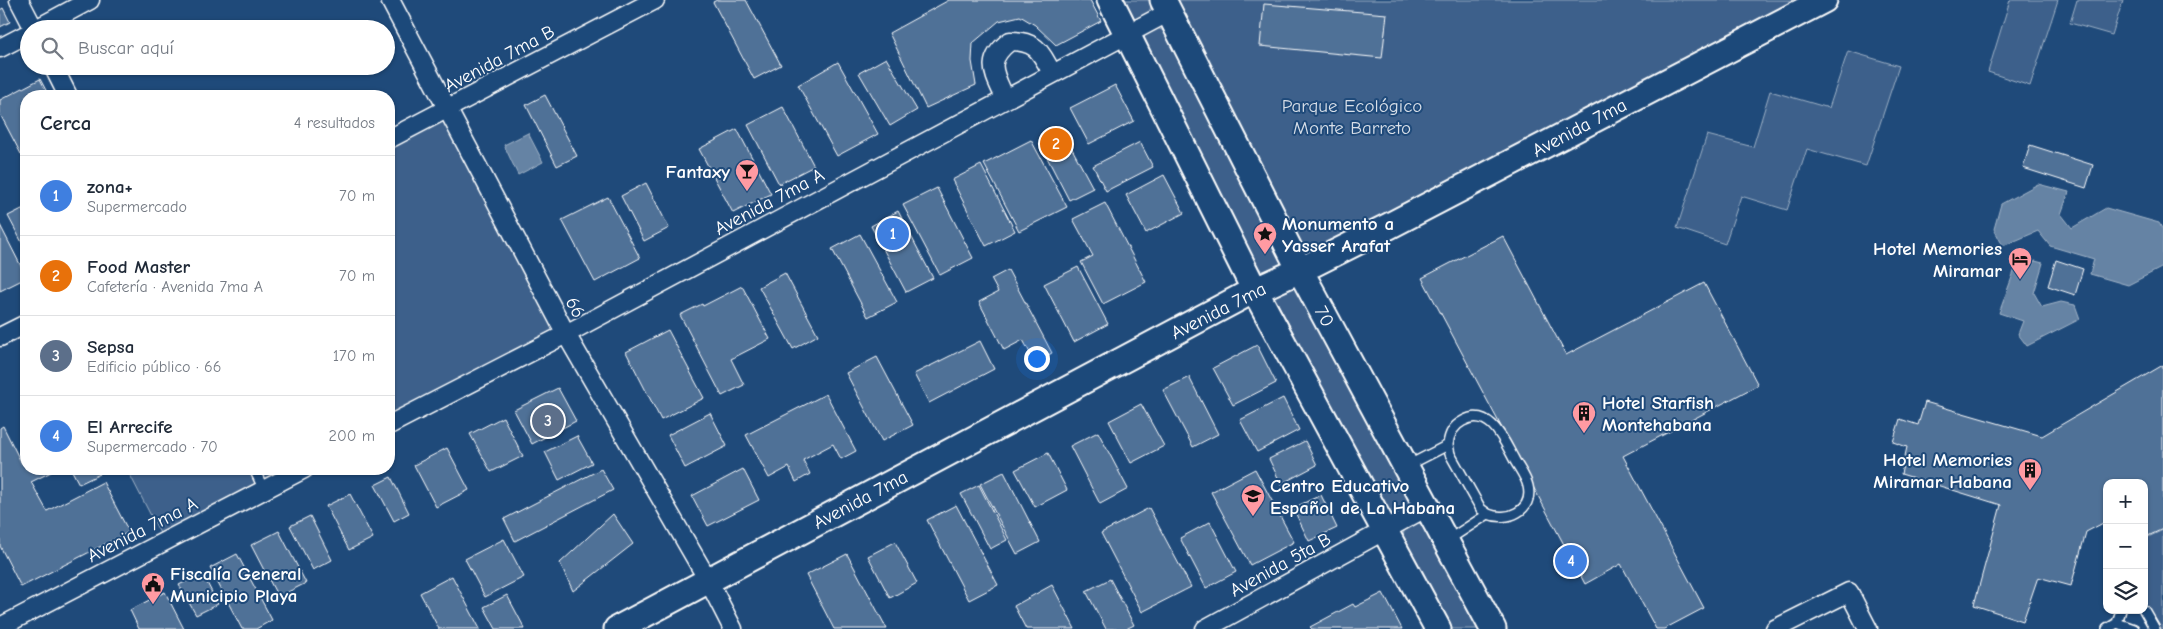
<!DOCTYPE html>
<html lang="es">
<meta charset="utf-8">
<style>
:root{--surface:#fff;--page:#f6f6f7;--text:#1f2937;--muted:#747a83;--line:#e0e1e3;--accent:#1a73e8}
body{margin:0;font-family:"Comic Neue",sans-serif;background:var(--page);color:var(--text)}
.controls{position:absolute;right:15px;bottom:15px;display:grid;overflow:hidden;border-radius:10px;box-shadow:0 1px 4px #0004}
.controls button{width:45px;height:45px;display:grid;place-items:center;padding:0;border:0;border-bottom:1px solid var(--line);background:var(--surface);color:var(--text);font:25px sans-serif}
.you{position:absolute;left:1036px;top:358px;width:18px;height:18px;margin:-12px;border:4px solid #fff;border-radius:50%;background:#1a73e8;box-shadow:0 0 0 8px #1a73e833}
.badge{display:grid;place-items:center;width:32px;height:32px;border-radius:50%;background:var(--accent);color:#fff;font-size:16px;font-weight:700}
.pin{position:absolute;translate:-50% -50%;border:2px solid #fff;box-shadow:0 1px 5px #0006}
.list{margin:0;padding:0;list-style:none}
h2{display:flex;justify-content:space-between;align-items:center;height:65px;margin:0;padding:0 20px;font-size:21px}
h2 small{font-size:16px;font-weight:400;color:var(--muted)}
.list li{display:grid;grid-template-columns:32px 1fr auto;gap:15px;align-items:center;box-sizing:border-box;height:80px;padding:0 20px;border-top:1px solid var(--line)}
.list b{display:block;font-size:19px;white-space:nowrap}
.list p{margin:0;font-size:16px;white-space:nowrap;color:var(--muted)}
.list em{font-size:16px;font-style:normal;color:var(--muted)}
.icon{flex:none;width:28px;height:28px;fill:none;stroke:currentColor;stroke-width:2;stroke-linecap:round;stroke-linejoin:round}
.map{position:relative;flex:none;width:2163px;height:629px;overflow:hidden}
.search{position:absolute;background:var(--surface);box-shadow:0 1px 4px #0004;left:20px;top:20px;width:375px;height:55px;display:flex;align-items:center;gap:12px;box-sizing:border-box;padding:0 18px;border-radius:28px;color:var(--muted);font-size:19px}
.panel{position:absolute;background:var(--surface);box-shadow:0 1px 4px #0004;left:20px;top:90px;width:375px;height:385px;border-radius:20px}
.map>svg:first-child{display:block}
.green{fill:#3c618b;stroke:#9eb0c5}
.water{fill:#6583a4;stroke:#a3b5c8}
.building{fill:#507197;stroke:#fff}
.lines{fill:none;stroke-linecap:round;stroke-linejoin:round}
.service-casing{stroke:#fff;stroke-width:12}
.minor-casing{stroke:#fff;stroke-width:21}
.secondary-casing{stroke:#fff;stroke-width:29}
.service{stroke:#1f4a7a;stroke-width:9}
.minor{stroke:#1f4a7a;stroke-width:18}
.secondary{stroke:#1f4a7a;stroke-width:25}
.labels{text-anchor:middle;stroke-width:4;stroke-linejoin:round;paint-order:stroke}
.street-label{font-size:19px;fill:#fff;stroke:#1f4a7a}
.park-label{font-size:19px;fill:#d8dfe8;stroke:#1f4a7a}
.poi-label{font-size:19px;font-weight:bold;fill:#fff;stroke:#1f4a7a;text-anchor:start}
</style>
<div class="map">
<svg width="2163" height="629" viewBox="0 0 2163 629">
<rect width="100%" height="100%" fill="#1f4a7a"/>
<filter id="ink" filterUnits="userSpaceOnUse"><feTurbulence type="fractalNoise" baseFrequency=".02" numOctaves="2"/><feDisplacementMap in="SourceGraphic" scale="10" xChannelSelector="R" yChannelSelector="G"/><feConvolveMatrix kernelMatrix="1 2 1 2 8 2 1 2 1" color-interpolation-filters="sRGB"/></filter>
<g filter="url(#ink)">
<path class="green" d="M 1119,0 L 1150,0 L 1152,4 L 1145,23 L 1162,30 L 1175,46 L 1280,249 L 1281,261 L 1279,279 L 1293,281 L 1408,488 L 1411,503 L 1406,519 L 1425,525 L 1483,629 L 1448,629 L 1403,537 L 1406,519 L 1389,512 L 1384,507 L 1273,294 L 1279,279 L 1256,267 L 1149,56 L 1144,39 L 1145,24 L 1129,15 Z
M 1158,0 L 1824,0 L 1300,270 Z
M 2010,0 L 2058,0 L 2030,86 L 1988,72 Z
M 2077,0 L 2123,0 L 2112,35 L 2070,23 Z
M 1848,51 L 1899,66 L 1866,166 L 1807,149 L 1787,210 L 1741,196 L 1725,244 L 1677,228 L 1707,135 L 1753,147 L 1770,91 L 1829,108 Z
M 449,109 L 566,334 L 389,425 L 389,139 Z
M 127,469 L 304,469 L 164,541 Z
M 2163,530 L 2163,629 L 2155,629 L 2144,610 L 2144,539 Z"/>
<path class="water" d="M 528,133 L 543,162 L 518,175 L 504,145 Z
M 2038,184 L 2069,192 L 2061,214 L 2072,228 L 2106,208 L 2159,223 L 2163,230 L 2163,267 L 2128,285 L 2090,274 L 2094,259 L 2050,246 L 2038,231 L 2003,246 L 1994,229 L 2001,204 Z
M 2035,261 L 2043,263 L 2034,293 L 2042,307 L 2061,302 L 2075,305 L 2080,319 L 2027,346 L 2018,334 L 2023,321 L 1999,313 L 2015,269 Z"/>
<path class="building" d="M 717,0 L 746,0 L 781,65 L 754,79 L 713,2 Z
M 949,0 L 1090,0 L 1101,21 L 1056,45 L 1035,25 L 1020,16 L 999,21 L 973,43 L 972,61 L 976,85 L 926,108 L 889,33 Z
M 1264,4 L 1387,14 L 1382,58 L 1260,46 Z
M 3,8 L 10,22 L 0,27 L 0,10 Z
M 886,58 L 917,110 L 890,126 L 859,73 Z
M 838,62 L 878,134 L 837,156 L 798,85 Z
M 40,79 L 49,96 L 26,96 L 26,152 L 21,154 L 0,114 L 0,100 Z
M 1115,85 L 1134,121 L 1089,144 L 1070,108 Z
M 545,95 L 577,156 L 557,166 L 526,105 Z
M 783,107 L 814,166 L 779,184 L 748,125 Z
M 737,129 L 771,194 L 733,213 L 699,149 Z
M 1062,130 L 1093,188 L 1069,200 L 1039,142 Z
M 1031,140 L 1067,207 L 1019,231 L 984,164 Z
M 1140,142 L 1153,167 L 1106,191 L 1093,166 Z
M 2030,145 L 2093,165 L 2086,188 L 2023,168 Z
M 981,165 L 1015,231 L 986,246 L 952,180 Z
M 1164,175 L 1184,213 L 1146,233 L 1126,195 Z
M 646,183 L 669,228 L 644,241 L 621,196 Z
M 937,188 L 973,258 L 940,275 L 903,205 Z
M 608,197 L 640,258 L 595,282 L 562,220 Z
M 1105,203 L 1146,282 L 1103,304 L 1081,262 L 1093,256 L 1073,219 Z
M 26,207 L 26,250 L 8,216 Z
M 898,211 L 933,278 L 906,292 L 871,226 Z
M 0,225 L 26,276 L 26,278 L 0,291 Z
M 860,234 L 897,302 L 868,317 L 832,249 Z
M 1503,236 L 1566,355 L 1704,283 L 1758,385 L 1623,456 L 1704,608 L 1664,629 L 1656,629 L 1621,564 L 1585,584 L 1422,278 Z
M 2056,260 L 2083,269 L 2075,295 L 2048,286 Z
M 1078,267 L 1108,324 L 1074,342 L 1044,284 Z
M 1008,270 L 1052,353 L 1035,362 L 1023,340 L 1004,350 L 979,302 L 998,292 L 991,279 Z
M 785,273 L 818,335 L 793,349 L 759,287 Z
M 742,286 L 770,339 L 731,359 L 744,385 L 722,396 L 680,315 L 702,304 L 703,306 Z
M 668,330 L 704,398 L 661,420 L 626,352 Z
M 980,341 L 994,369 L 929,403 L 914,374 Z
M 1257,345 L 1276,383 L 1233,405 L 1213,368 Z
M 877,357 L 913,425 L 882,441 L 846,373 Z
M 2163,365 L 2163,529 L 2148,536 L 2144,528 L 2144,483 L 2107,483 L 2107,521 L 2086,532 L 2071,586 L 2038,577 L 2023,621 L 1974,605 L 2001,505 L 1901,474 L 1907,447 L 1893,442 L 1900,419 L 1918,425 L 1925,402 L 2042,436 Z
M 1189,377 L 1218,434 L 1193,447 L 1163,390 Z
M 558,388 L 576,421 L 532,444 L 514,410 Z
M 826,394 L 856,451 L 841,459 L 833,444 L 803,460 L 810,474 L 796,482 L 789,467 L 769,478 L 746,435 Z
M 1283,398 L 1299,430 L 1257,452 L 1240,420 Z
M 1141,404 L 1164,446 L 1131,463 L 1109,421 Z
M 710,413 L 727,446 L 685,468 L 668,435 Z
M 503,417 L 523,456 L 491,472 L 470,434 Z
M 3,426 L 22,464 L 26,462 L 26,469 L 57,469 L 31,482 L 47,511 L 103,482 L 129,532 L 21,587 L 0,546 L 0,428 Z
M 1098,432 L 1128,489 L 1100,504 L 1070,446 Z
M 577,436 L 592,463 L 559,480 L 545,452 Z
M 1305,441 L 1317,465 L 1281,484 L 1269,459 Z
M 447,448 L 469,490 L 436,507 L 414,465 Z
M 1048,453 L 1067,490 L 1035,507 L 1015,470 Z
M 71,469 L 97,469 L 100,474 L 79,484 Z
M 601,469 L 613,490 L 515,541 L 504,519 Z
M 743,469 L 759,500 L 708,526 L 692,496 Z
M 1255,469 L 1294,542 L 1250,565 L 1211,492 Z
M 1004,472 L 1040,542 L 1017,554 L 980,484 Z
M 391,477 L 409,513 L 394,521 L 375,485 Z
M 979,485 L 1007,540 L 990,549 L 961,494 Z
M 350,494 L 373,538 L 349,550 L 326,506 Z
M 1321,495 L 1337,528 L 1309,541 L 1293,508 Z
M 956,505 L 998,585 L 969,600 L 927,520 Z
M 1149,508 L 1191,587 L 1142,612 L 1101,533 Z
M 613,514 L 633,544 L 573,591 L 560,563 Z
M 310,516 L 332,560 L 313,570 L 290,526 Z
M 1210,522 L 1236,572 L 1206,588 L 1180,538 Z
M 279,531 L 306,583 L 278,597 L 251,545 Z
M 504,539 L 524,577 L 485,597 L 465,559 Z
M 895,542 L 917,583 L 890,598 L 868,556 Z
M 237,554 L 272,620 L 256,629 L 242,629 L 210,568 Z
M 847,554 L 887,629 L 834,629 L 806,575 Z
M 202,573 L 218,604 L 196,615 L 179,585 Z
M 452,576 L 480,629 L 439,629 L 420,593 Z
M 1110,579 L 1134,625 L 1126,629 L 1106,629 L 1086,591 Z
M 1052,585 L 1075,629 L 1026,629 L 1014,606 Z
M 165,592 L 184,629 L 139,629 L 130,610 Z
M 1383,593 L 1402,629 L 1312,629 L 1310,627 L 1353,604 L 1355,607 Z
M 507,595 L 525,629 L 496,629 L 484,607 Z"/>
<g class="lines">
<g class="service-casing">
<path id="service" d="M 1448,445 L 1450,454 L 1481,509 L 1488,514
M 1407,466 L 1448,445 C 1449,434 1453,426 1463,421 C 1490,406 1504,441 1514,459 C 1518,467 1526,477 1528,486 C 1534,511 1507,522 1488,514 L 1448,540
M 254,469 L 264,490
M 2144,610 L 2155,629
M 2117,623 L 2134,629
M 2107,629 L 2117,623 L 2121,610"/>
</g>
<g class="minor-casing">
<path id="minor" d="M 19,0 L 34,29
M 390,0 L 566,334 L 708,580 L 733,629
M 36,29 L 90,0
M 0,48 L 29,33
M 53,66 L 68,96
M 1005,98 C 994,73 984,61 1010,41 C 1036,41 1040,51 1052,73
M 389,139 L 655,0
M 0,337 L 26,324
M 389,425 L 566,334 L 1169,12
M 0,627 L 304,469
M 1205,629 L 1427,507
M 1775,629 L 1849,592 L 1868,629"/>
</g>
<g class="secondary-casing">
<path id="secondary" d="M 1110,0 L 1255,291 L 1438,629
M 1163,0 L 1300,270 L 1493,629
M 617,629 L 1243,296 L 1313,264 L 1389,226 L 1824,0"/>
</g>
<use href="#service" class="service"/>
<use href="#minor" class="minor"/>
<use href="#secondary" class="secondary"/>
</g>
</g>
<defs>
<g id="bar-pin" transform="scale(1.25)"><path d="M0 17L-7.5 6A9.5 9.5 0 1 1 7.5 6Z" fill="#ff9aa2" stroke="#1f4a7a"/><path d="M-6-5H6L.8 .8V4.5H3.5V6h-7V4.5H-.8V.8Z" fill="#111"/></g>
<g id="sight-pin" transform="scale(1.25)"><path d="M0 17L-7.5 6A9.5 9.5 0 1 1 7.5 6Z" fill="#ff9aa2" stroke="#1f4a7a"/><path d="M0-6L1.8-2.2L6-1.7L2.9 1.2L3.7 5.4L0 3.3L-3.7 5.4L-2.9 1.2L-6-1.7L-1.8-2.2Z" fill="#111"/></g>
<g id="hotel-pin" transform="scale(1.25)"><path d="M0 17L-7.5 6A9.5 9.5 0 1 1 7.5 6Z" fill="#ff9aa2" stroke="#1f4a7a"/><path d="M-6-4.5h1.5V1H6V5H4.5V3h-9V5H-6ZM-4 0a1.8 1.8 0 1 1 3.6 0ZM.5 0V-2.5h3Q6-2.5 6 0Z" fill="#111"/></g>
<g id="building-pin" transform="scale(1.25)"><path d="M0 17L-7.5 6A9.5 9.5 0 1 1 7.5 6Z" fill="#ff9aa2" stroke="#1f4a7a"/><path d="M-4-6H4V6H1V3H-1V6H-4ZM-2.5-4.3h1.7v1.8h-1.7ZM.8-4.3h1.7v1.8H.8ZM-2.5-1h1.7V.8h-1.7ZM.8-1h1.7V.8H.8Z" fill="#111"/></g>
<g id="school-pin" transform="scale(1.25)"><path d="M0 17L-7.5 6A9.5 9.5 0 1 1 7.5 6Z" fill="#ff9aa2" stroke="#1f4a7a"/><path d="M0-5L7-2L0 1L-7-2ZM-4 1L0 2.5L4 1V4Q0 6-4 4Z" fill="#111"/></g>
<g id="civic-pin" transform="scale(1.25)"><path d="M0 17L-7.5 6A9.5 9.5 0 1 1 7.5 6Z" fill="#ff9aa2" stroke="#1f4a7a"/><path d="M-.6-6.5H3V-4.5H.6V-3L4-1V1h2V6H-6V1h2V-1L-.6-3ZM-1.2 2.5V6h2.4V2.5Z" fill="#111"/></g>
</defs>
<g fill-rule="evenodd">
<use href="#bar-pin" x="747" y="171"/>
<use href="#sight-pin" x="1265" y="234"/>
<use href="#hotel-pin" x="2020" y="259"/>
<use href="#building-pin" x="1584" y="413"/>
<use href="#building-pin" x="2030" y="470"/>
<use href="#school-pin" x="1253" y="496"/>
<use href="#civic-pin" x="153" y="584"/>
</g>
<g class="labels">
<g class="street-label">
<text transform="translate(499 58) rotate(-28)" y="7">Avenida 7ma B</text>
<text transform="translate(1579 127) rotate(-28)" y="7">Avenida 7ma</text>
<text transform="translate(769 201) rotate(-28)" y="7">Avenida 7ma A</text>
<text transform="translate(576 307) rotate(62)" y="7">66</text>
<text transform="translate(1218 310) rotate(-27)" y="7">Avenida 7ma</text>
<text transform="translate(1325 316) rotate(62)" y="7">70</text>
<text transform="translate(860 499) rotate(-28)" y="7">Avenida 7ma</text>
<text transform="translate(142 529) rotate(-27)" y="7">Avenida 7ma A</text>
<text transform="translate(1280 564) rotate(-29)" y="7">Avenida 5ta B</text>
</g>
<g class="park-label">
<text x="1352" y="112">Parque Ecológico<tspan x="1352" dy="22">Monte Barreto</tspan></text>
</g>
<g class="poi-label">
<text x="730" y="178" text-anchor="end">Fantaxy</text>
<text x="1282" y="230">Monumento a<tspan x="1282" dy="22">Yasser Arafat</tspan></text>
<text x="2002" y="255" text-anchor="end">Hotel Memories<tspan x="2002" dy="22">Miramar</tspan></text>
<text x="1602" y="409">Hotel Starfish<tspan x="1602" dy="22">Montehabana</tspan></text>
<text x="2012" y="466" text-anchor="end">Hotel Memories<tspan x="2012" dy="22">Miramar Habana</tspan></text>
<text x="1270" y="492">Centro Educativo<tspan x="1270" dy="22">Español de La Habana</tspan></text>
<text x="170" y="580">Fiscalía General<tspan x="170" dy="22">Municipio Playa</tspan></text>
</g>
</g>
</svg>
<div class="controls">
<button>+</button>
<button>−</button>
<button><svg class="icon" aria-label="layers" viewBox="0 0 24 24"><path d="M12 4l9 5-9 5-9-5zM3 14l9 5 9-5"/></svg></button>
</div>
<div class="you"></div>
<div class="pin badge" style="left:893px;top:234px;background:#3f7fe0">1</div>
<div class="pin badge" style="left:1056px;top:144px;background:#e8710a">2</div>
<div class="pin badge" style="left:548px;top:421px;background:#5c6f8a">3</div>
<div class="pin badge" style="left:1571px;top:561px;background:#3f7fe0">4</div>
<div class="search"><svg class="icon" aria-label="search" viewBox="0 0 24 24"><circle cx="10" cy="10" r="6"/><path d="M15 15l6 6"/></svg>Buscar aquí</div>
<section class="panel">
<h2>Cerca<small>4 resultados</small></h2>
<ul class="list">
<li><span class="badge" style="background:#3f7fe0">1</span><div><b>zona+</b><p>Supermercado</p></div><em>70 m</em></li>
<li><span class="badge" style="background:#e8710a">2</span><div><b>Food Master</b><p>Cafetería · Avenida 7ma A</p></div><em>70 m</em></li>
<li><span class="badge" style="background:#5c6f8a">3</span><div><b>Sepsa</b><p>Edificio público · 66</p></div><em>170 m</em></li>
<li><span class="badge" style="background:#3f7fe0">4</span><div><b>El Arrecife</b><p>Supermercado · 70</p></div><em>200 m</em></li>
</ul>
</section>
</div>
